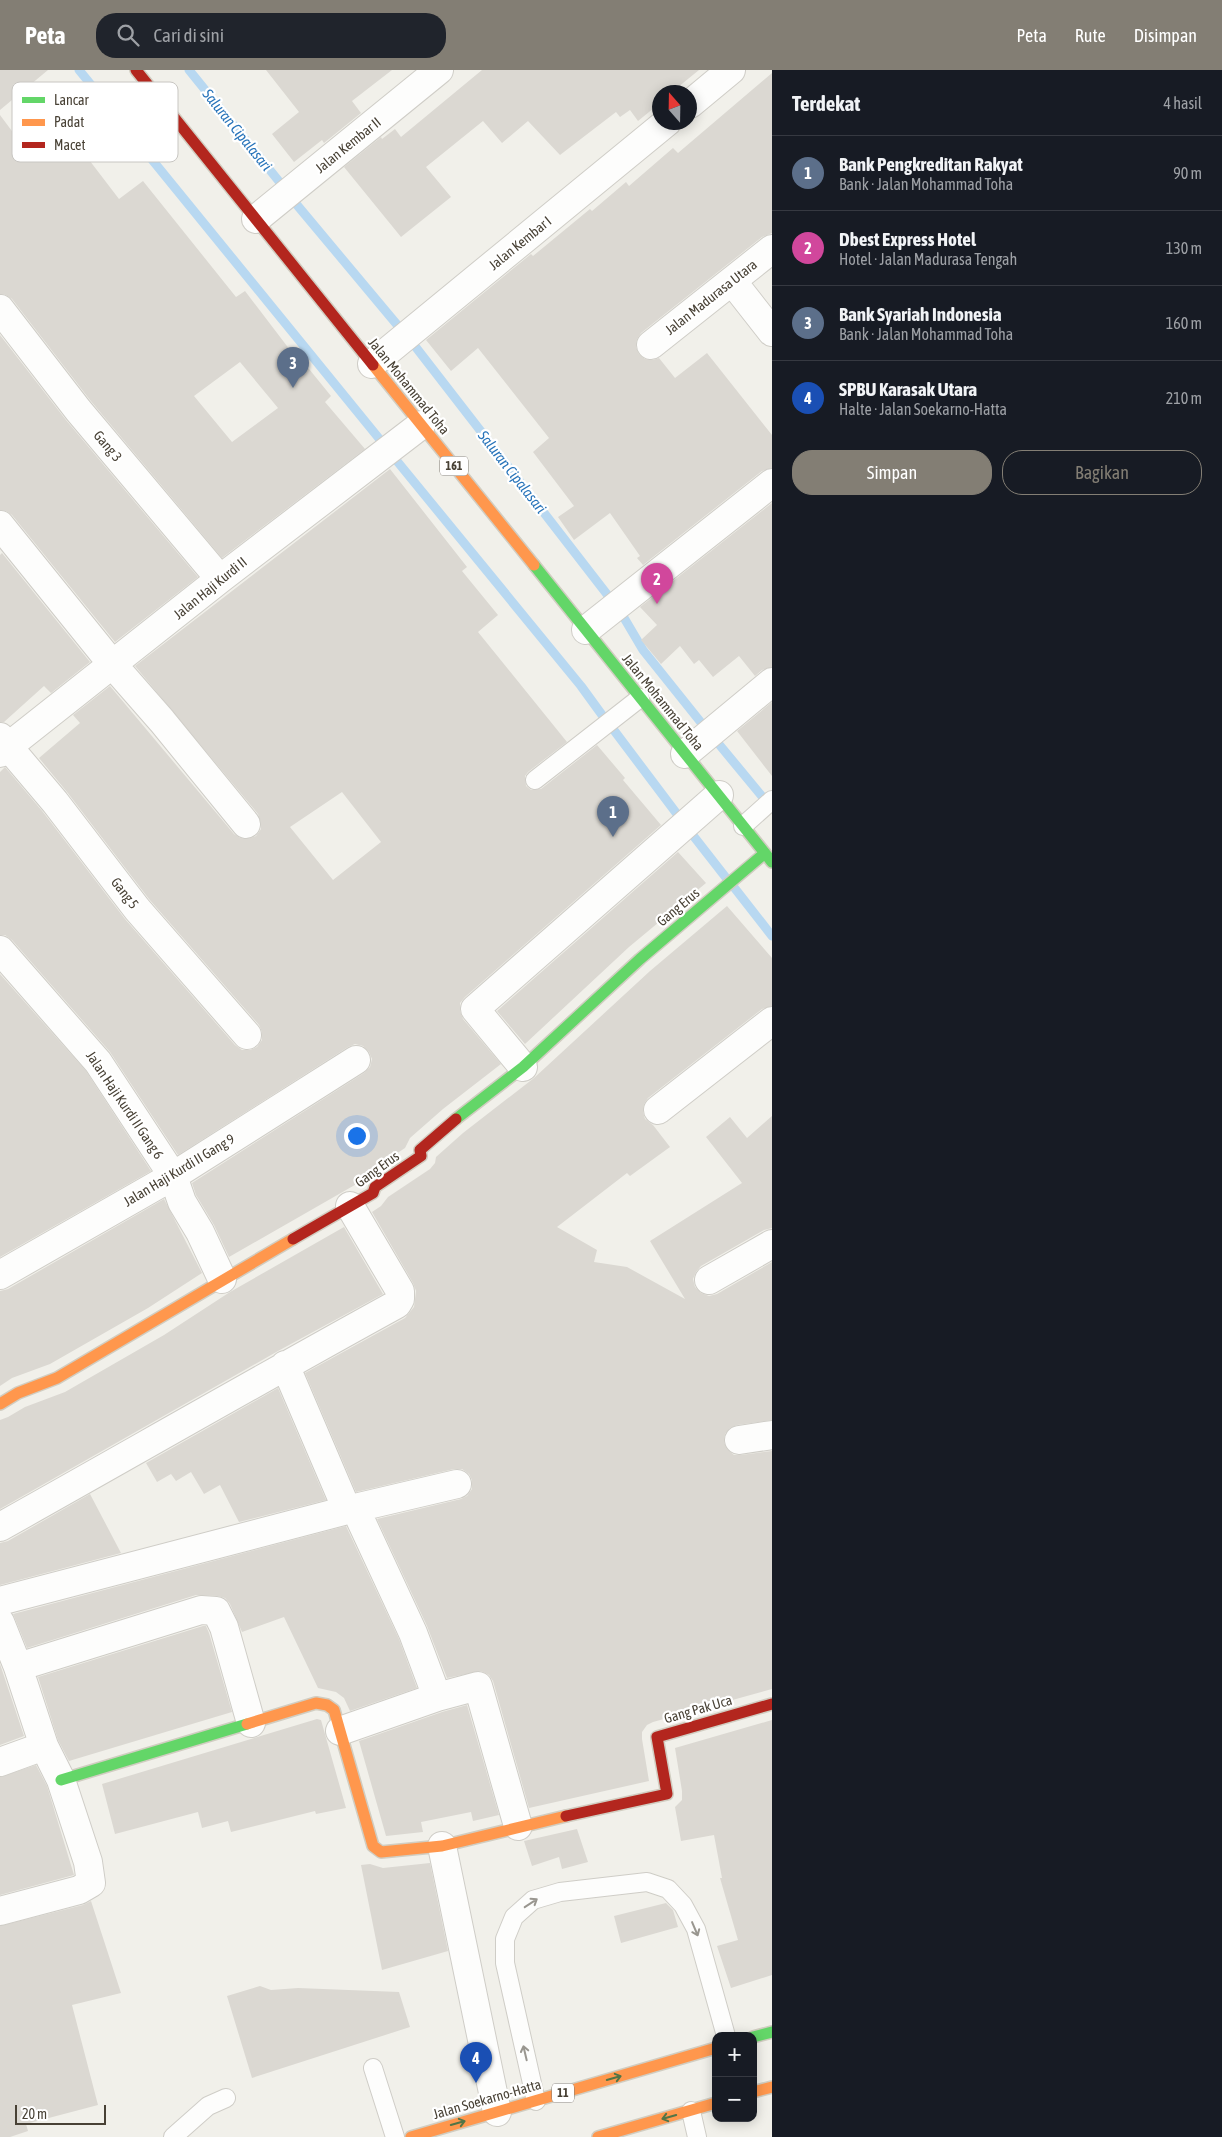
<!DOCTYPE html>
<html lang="id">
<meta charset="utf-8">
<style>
:root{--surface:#171b24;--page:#20242c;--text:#f1f3f6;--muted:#9ea1a6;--line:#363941;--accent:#837e74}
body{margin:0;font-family:"Asap Condensed",sans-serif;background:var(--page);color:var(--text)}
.controls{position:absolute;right:15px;bottom:15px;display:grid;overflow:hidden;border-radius:10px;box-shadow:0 2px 12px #0003}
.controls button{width:45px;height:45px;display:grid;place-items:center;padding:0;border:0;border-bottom:1px solid var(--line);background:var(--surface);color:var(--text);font:25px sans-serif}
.compass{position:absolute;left:652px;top:15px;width:45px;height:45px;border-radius:50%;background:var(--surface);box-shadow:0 2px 12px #0003;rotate:340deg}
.scale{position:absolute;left:15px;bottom:12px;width:91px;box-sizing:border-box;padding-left:5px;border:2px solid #484135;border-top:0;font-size:14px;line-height:18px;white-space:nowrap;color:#484135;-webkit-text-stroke:4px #fff;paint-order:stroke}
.you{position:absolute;left:356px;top:1065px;width:18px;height:18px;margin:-12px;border:4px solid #fff;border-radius:50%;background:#1a73e8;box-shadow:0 0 0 8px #1a73e833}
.badge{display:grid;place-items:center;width:32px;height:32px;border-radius:50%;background:var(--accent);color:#fff;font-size:16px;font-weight:700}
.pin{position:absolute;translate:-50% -41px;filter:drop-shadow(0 1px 2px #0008)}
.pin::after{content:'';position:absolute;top:26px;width:18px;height:15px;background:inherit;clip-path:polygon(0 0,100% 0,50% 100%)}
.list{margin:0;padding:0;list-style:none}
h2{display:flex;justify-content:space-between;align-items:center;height:65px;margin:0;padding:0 20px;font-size:21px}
h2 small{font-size:16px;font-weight:400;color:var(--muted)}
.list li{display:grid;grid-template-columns:32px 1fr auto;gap:15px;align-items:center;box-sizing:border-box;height:75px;padding:0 20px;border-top:1px solid var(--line)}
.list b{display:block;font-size:19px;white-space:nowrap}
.list p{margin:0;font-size:16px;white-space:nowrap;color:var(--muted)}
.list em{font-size:16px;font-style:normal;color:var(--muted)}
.actions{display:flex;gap:10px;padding:15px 20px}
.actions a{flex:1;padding:11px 0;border:1px solid var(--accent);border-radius:20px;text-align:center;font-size:18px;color:var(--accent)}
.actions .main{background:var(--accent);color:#fff}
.icon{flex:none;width:28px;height:28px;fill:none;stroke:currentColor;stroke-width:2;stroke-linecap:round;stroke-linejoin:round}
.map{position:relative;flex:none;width:772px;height:2067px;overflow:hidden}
header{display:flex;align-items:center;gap:30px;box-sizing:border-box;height:70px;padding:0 25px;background:var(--accent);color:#fff}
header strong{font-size:24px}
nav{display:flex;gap:28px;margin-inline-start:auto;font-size:18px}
.search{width:350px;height:45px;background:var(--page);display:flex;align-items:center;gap:12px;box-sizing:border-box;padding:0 18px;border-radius:20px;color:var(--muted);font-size:19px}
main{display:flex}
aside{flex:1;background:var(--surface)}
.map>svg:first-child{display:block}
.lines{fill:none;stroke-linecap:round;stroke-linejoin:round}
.stream{stroke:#b8d8f1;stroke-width:9}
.building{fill:#dbd8d2;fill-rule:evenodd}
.lane-casing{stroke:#cfcdc7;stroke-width:20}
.street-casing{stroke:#cfcdc7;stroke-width:30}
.fast-casing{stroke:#d1cdc1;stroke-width:14}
.slow-casing{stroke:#d1cdc1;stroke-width:14}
.jam-casing{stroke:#d1cdc1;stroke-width:14}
.lane{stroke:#fdfdfc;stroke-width:18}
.street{stroke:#fdfdfc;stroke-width:28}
.fast{stroke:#63d668;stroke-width:11}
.slow{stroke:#ff974d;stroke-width:11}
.jam{stroke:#b3261e;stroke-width:11}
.oneway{stroke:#99968f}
.oneway2{stroke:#517547}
.labels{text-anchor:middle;stroke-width:4.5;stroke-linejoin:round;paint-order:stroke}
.shield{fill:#fff;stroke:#7f7a72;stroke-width:1}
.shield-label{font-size:12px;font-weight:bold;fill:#484135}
.street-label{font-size:14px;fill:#484135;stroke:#fff}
.water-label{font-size:15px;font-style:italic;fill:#2874ba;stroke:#fff}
.key{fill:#fff;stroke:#c8c6c2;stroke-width:1}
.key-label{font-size:14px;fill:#484135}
</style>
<header>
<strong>Peta</strong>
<div class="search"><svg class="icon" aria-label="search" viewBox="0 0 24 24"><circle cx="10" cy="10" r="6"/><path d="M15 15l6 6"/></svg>Cari di sini</div>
<nav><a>Peta</a><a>Rute</a><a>Disimpan</a></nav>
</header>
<main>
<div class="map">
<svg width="772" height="2067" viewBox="0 0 772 2067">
<rect width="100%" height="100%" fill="#f1f0ea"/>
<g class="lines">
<path class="stream" d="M 79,0 L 386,377
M 189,0 L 286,120
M 292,129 L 404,263
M 411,271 L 613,532
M 392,385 L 581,616 L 605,649
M 620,541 L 643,580 L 707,660
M 613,659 L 683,752
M 713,667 L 765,730
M 688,759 L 727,809
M 733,816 L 772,866"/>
</g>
<path class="building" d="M 0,0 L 48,0 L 0,40 Z
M 266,0 L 392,0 L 352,31 L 361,43 L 324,73 L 322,70 L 294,92 L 272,64 L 299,42 Z
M 482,0 L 699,0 L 672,22 L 660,22 L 660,33 L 638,51 L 630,40 L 620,47 L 616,42 L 560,85 L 528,51 L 502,73 L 483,51 L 426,97 L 451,127 L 401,167 L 344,97 L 381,67 L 382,69 L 395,59 L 401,67 Z
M 772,3 L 772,163 L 762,167 L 641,263 L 637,269 L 636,277 L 639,284 L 645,289 L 653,290 L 659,288 L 675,308 L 707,283 L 772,365 L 772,398 L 762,401 L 643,495 L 637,488 L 640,486 L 610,443 L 574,470 L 558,447 L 574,436 L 533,382 L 549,368 L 478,278 L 451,301 L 426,270 L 531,184 L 533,186 L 590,139 L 592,141 L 626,112 L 629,116 L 673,78 L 678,83 Z
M 0,45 L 32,88 L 67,61 L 119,129 L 143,111 L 236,227 L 245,221 L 290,280 L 292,278 L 331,326 L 325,332 L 365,379 L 222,488 L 90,330 L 12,229 L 6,225 L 0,224 ZM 240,292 L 278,338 L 232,372 L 194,326 Z
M 0,265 L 66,350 L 198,507 L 115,572 L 12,445 L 6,441 L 0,440 Z
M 390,399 L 467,497 L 462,501 L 498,545 L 478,562 L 567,672 L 528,702 L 525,706 L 526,716 L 531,720 L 541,719 L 597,675 L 625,708 L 623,710 L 661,755 L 465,927 L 460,933 L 460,941 L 463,949 L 501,994 L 443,1039 L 410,1068 L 405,1078 L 366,1104 L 360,1112 L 229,1187 L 214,1155 L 196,1125 L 192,1113 L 364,1003 L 370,997 L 372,989 L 369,982 L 363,976 L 355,974 L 348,977 L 178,1085 L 110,982 L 12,870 L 5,865 L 0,865 L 0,702 L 5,697 L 43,742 L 125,849 L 235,975 L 242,980 L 250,980 L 257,977 L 262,970 L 262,962 L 259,955 L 149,829 L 67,722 L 39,688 L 80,653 L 73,645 L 110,616 L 234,764 L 240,768 L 248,769 L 256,766 L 261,759 L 261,752 L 258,744 L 135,596 ZM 342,722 L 381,772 L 333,810 L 290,757 Z
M 772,433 L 772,597 L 762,600 L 755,606 L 739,586 L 713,607 L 699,590 L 694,594 L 680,576 L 661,594 L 641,570 L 657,555 L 640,537 Z
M 2,483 L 90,592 L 51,623 L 44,616 L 4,652 L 0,652 L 0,485 Z
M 772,632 L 772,706 L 737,661 Z
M 678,782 L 706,813 L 629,877 L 525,974 L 497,941 Z
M 727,836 L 772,888 L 772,936 L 762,939 L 648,1028 L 644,1034 L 643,1042 L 645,1049 L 653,1055 L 670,1077 L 630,1106 L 627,1103 L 557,1157 L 597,1180 L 594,1192 L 627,1197 L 685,1229 L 650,1171 L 742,1113 L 706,1067 L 730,1047 L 747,1068 L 772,1046 L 772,1158 L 764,1160 L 701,1196 L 696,1202 L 693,1209 L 695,1217 L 701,1223 L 709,1226 L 717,1224 L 772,1192 L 772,1350 L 737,1355 L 730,1358 L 725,1364 L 724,1372 L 727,1379 L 734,1385 L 741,1385 L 772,1381 L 772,1619 L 653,1652 L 647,1655 L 642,1662 L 642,1669 L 649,1711 L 529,1738 L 493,1611 L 489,1605 L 481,1601 L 447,1608 L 427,1556 L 377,1449 L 461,1429 L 467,1426 L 472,1419 L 472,1410 L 469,1404 L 462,1399 L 454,1399 L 356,1422 L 305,1303 L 405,1248 L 414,1237 L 416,1221 L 413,1213 L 372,1142 L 381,1136 L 388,1127 L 430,1099 L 435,1093 L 436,1087 L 463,1063 L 534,1008 L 650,901 Z
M 0,904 L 86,1001 L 151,1101 L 0,1187 Z
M 164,1129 L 202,1203 L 148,1238 L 50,1294 L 12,1308 L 0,1316 L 0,1221 L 8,1219 Z
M 344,1157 L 383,1224 L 278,1281 L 0,1439 L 0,1350 L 8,1347 L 25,1337 L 65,1322 L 164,1265 L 230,1222 Z
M 278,1318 L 326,1430 L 239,1452 L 220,1415 L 204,1424 L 191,1402 L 176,1411 L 171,1404 L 157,1412 L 146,1393 Z
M 90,1424 L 121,1483 L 0,1515 L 0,1473 L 8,1471 Z
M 346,1456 L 399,1569 L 417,1618 L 350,1641 L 344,1628 L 336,1622 L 318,1618 L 284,1547 L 242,1562 L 230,1534 L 225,1528 L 218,1526 L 196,1525 L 27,1578 L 13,1544 Z
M 203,1556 L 206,1556 L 209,1563 L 232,1642 L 69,1691 L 58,1670 L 38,1607 Z
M 0,1594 L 24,1666 L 0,1675 Z
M 467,1635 L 499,1745 L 473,1751 L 471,1742 L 421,1752 L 423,1762 L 386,1766 L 359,1671 L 442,1642 Z
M 317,1649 L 321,1650 L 346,1738 L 316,1744 L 315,1741 L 231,1762 L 228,1751 L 202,1758 L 198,1742 L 115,1764 L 102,1714 Z
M 772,1650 L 772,1905 L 731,1918 L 717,1876 L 738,1870 L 720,1808 L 722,1808 L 714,1765 L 681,1771 L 675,1737 L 682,1730 L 682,1721 L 675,1678 Z
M 36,1695 L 47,1716 L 74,1805 L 0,1825 L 0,1707 Z
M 577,1759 L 588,1792 L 562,1799 L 559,1787 L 532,1796 L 524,1771 Z
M 430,1793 L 448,1881 L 382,1900 L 361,1795 L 370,1794 L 383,1798 Z
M 91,1831 L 121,1923 L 72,1935 L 98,2035 L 26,2054 L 28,2061 L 10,2067 L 0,2067 L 0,1856 L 83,1835 Z
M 666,1833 L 673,1840 L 678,1857 L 621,1873 L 614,1846 Z
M 260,1916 L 271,1920 L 298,1918 L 399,1922 L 410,1957 L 252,2008 L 227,1926 Z"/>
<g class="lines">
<g class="lane-casing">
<path id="lane" d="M 535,710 L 640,628
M 743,756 L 772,730
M 373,1998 L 395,2067
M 536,2031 L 505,1893 L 505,1869 L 514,1847 L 533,1830 L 560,1822 L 647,1812 L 668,1819 L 683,1835 L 696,1859 L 726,1966
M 691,2041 L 697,2067
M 173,2067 L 208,2036 L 226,2028"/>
</g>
<g class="street-casing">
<path id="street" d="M 690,34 L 731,0
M 256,149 L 439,0
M 732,211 L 772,262
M 0,239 L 78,340 L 220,509
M 651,275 L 772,179
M 372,294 L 667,52
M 0,455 L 113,595 L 162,651 L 246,754
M 586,560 L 772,413
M 0,667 L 55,732 L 137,839 L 247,965
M 0,683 L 220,509 L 421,355
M 685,684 L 772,612
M 0,880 L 98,992 L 173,1106 L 182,1132 L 200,1162 L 222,1209
M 523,997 L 475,939 L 719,725
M 658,1040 L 772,951
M 0,1205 L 173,1106 L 356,990
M 709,1210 L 772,1174
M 285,1295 L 347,1440
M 739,1370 L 772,1365
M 355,1438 L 457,1414
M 0,1457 C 132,1383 264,1307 397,1234 L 400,1229 L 400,1221 L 350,1136
M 0,1531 L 355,1438 L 413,1563 L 437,1627
M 0,1552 L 18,1597 L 44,1676 L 61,1710 L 88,1792 L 91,1813 L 79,1820 L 0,1841
M 18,1597 L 201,1540 L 216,1541 L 224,1557 L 251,1653
M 340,1661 L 437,1627 L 478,1616 L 518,1756
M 0,1692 L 44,1676
M 442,1776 L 497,2042"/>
</g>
<g class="fast-casing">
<path id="fast" d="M 534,495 L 772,792
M 456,1049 L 523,997 L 640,889 L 765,783
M 61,1710 L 247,1654
M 753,1967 L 772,1962"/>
</g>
<g class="slow-casing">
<path id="slow" d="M 373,295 L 534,495
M 0,1334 L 18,1323 L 57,1308 L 293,1169
M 247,1654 L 316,1633 L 327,1635 L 334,1640 L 373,1776 L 381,1782 L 442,1776 L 566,1746
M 753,2022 L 772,2017
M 411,2067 L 716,1978
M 598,2067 L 716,2033"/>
</g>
<g class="jam-casing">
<path id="jam" d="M 136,0 L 373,295
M 293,1169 L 373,1123 L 375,1117 L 421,1086 L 420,1080 L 456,1049
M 566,1746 L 667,1724 L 657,1667 L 772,1634"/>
</g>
<use href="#lane" class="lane"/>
<use href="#street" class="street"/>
<use href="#fast" class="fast"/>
<use href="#slow" class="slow"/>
<use href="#jam" class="jam"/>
</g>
<defs><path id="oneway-shaft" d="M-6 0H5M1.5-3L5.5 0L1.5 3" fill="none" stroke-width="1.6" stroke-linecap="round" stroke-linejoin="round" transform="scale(1.25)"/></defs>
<g class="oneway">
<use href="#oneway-shaft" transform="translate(531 1833) rotate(-33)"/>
<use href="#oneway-shaft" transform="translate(695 1859) rotate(67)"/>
<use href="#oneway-shaft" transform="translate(525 1983) rotate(-103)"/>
</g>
<g class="oneway2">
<use href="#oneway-shaft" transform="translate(614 2008) rotate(-16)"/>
<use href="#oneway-shaft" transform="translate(669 2047) rotate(164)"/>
<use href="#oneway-shaft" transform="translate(458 2053) rotate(-16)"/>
</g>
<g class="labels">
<g class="shield">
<rect x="440" y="386.5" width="28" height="19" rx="4"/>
<rect x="552" y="2013.5" width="22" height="19" rx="4"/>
</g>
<g class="shield-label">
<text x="454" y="400">161</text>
<text x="563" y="2027">11</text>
</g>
<g class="street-label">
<text transform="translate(348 75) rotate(-39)" y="5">Jalan Kembar II</text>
<text transform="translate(520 173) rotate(-39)" y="5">Jalan Kembar I</text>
<text transform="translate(711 227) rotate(-38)" y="5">Jalan Madurasa Utara</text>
<text transform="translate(409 316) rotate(51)" y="5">Jalan Mohammad Toha</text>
<text transform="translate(108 376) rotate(50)" y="5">Gang 3</text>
<text transform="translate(210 518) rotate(-39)" y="5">Jalan Haji Kurdi II</text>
<text transform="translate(663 632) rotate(51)" y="5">Jalan Mohammad Toha</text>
<text transform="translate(125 823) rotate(52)" y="5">Gang 5</text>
<text transform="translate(678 837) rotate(-40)" y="5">Gang Erus</text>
<text transform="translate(125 1035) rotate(56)" y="5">Jalan Haji Kurdi II Gang 6</text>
<text transform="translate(377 1099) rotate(-36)" y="5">Gang Erus</text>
<text transform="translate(179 1100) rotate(-31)" y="5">Jalan Haji Kurdi II Gang 9</text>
<text transform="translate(698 1639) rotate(-16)" y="5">Gang Pak Uca</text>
<text transform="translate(487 2029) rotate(-16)" y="5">Jalan Soekarno-Hatta</text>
</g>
<g class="water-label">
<text transform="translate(237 60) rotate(51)" y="5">Saluran Cipalasari</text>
<text transform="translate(512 402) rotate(52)" y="5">Saluran Cipalasari</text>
</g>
</g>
<rect x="12" y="12" width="166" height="80" rx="8" class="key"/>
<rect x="22" y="27" width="23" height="6" fill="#63d668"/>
<rect x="22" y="49" width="23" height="7" fill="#ff974d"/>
<rect x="22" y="72" width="23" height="6" fill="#b3261e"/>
<g class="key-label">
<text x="54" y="35">Lancar</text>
<text x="54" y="57">Padat</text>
<text x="54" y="80">Macet</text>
</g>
</svg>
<div class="controls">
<button>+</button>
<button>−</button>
</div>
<svg class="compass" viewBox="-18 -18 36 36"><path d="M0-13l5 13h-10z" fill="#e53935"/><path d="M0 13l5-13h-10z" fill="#9ea1a6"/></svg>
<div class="scale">20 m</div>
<div class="you"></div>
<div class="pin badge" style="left:613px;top:767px;background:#5c6f8a">1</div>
<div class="pin badge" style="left:657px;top:534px;background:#d1479c">2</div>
<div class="pin badge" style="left:293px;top:318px;background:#5c6f8a">3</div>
<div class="pin badge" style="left:476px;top:2013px;background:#1a4fb4">4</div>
</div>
<aside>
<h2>Terdekat<small>4 hasil</small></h2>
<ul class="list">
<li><span class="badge" style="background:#5c6f8a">1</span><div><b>Bank Pengkreditan Rakyat</b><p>Bank · Jalan Mohammad Toha</p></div><em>90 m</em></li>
<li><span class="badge" style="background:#d1479c">2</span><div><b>Dbest Express Hotel</b><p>Hotel · Jalan Madurasa Tengah</p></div><em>130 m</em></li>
<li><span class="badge" style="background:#5c6f8a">3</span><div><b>Bank Syariah Indonesia</b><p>Bank · Jalan Mohammad Toha</p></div><em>160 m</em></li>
<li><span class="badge" style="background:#1a4fb4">4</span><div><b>SPBU Karasak Utara</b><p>Halte · Jalan Soekarno-Hatta</p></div><em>210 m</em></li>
</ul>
<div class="actions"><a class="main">Simpan</a><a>Bagikan</a></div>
</aside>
</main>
